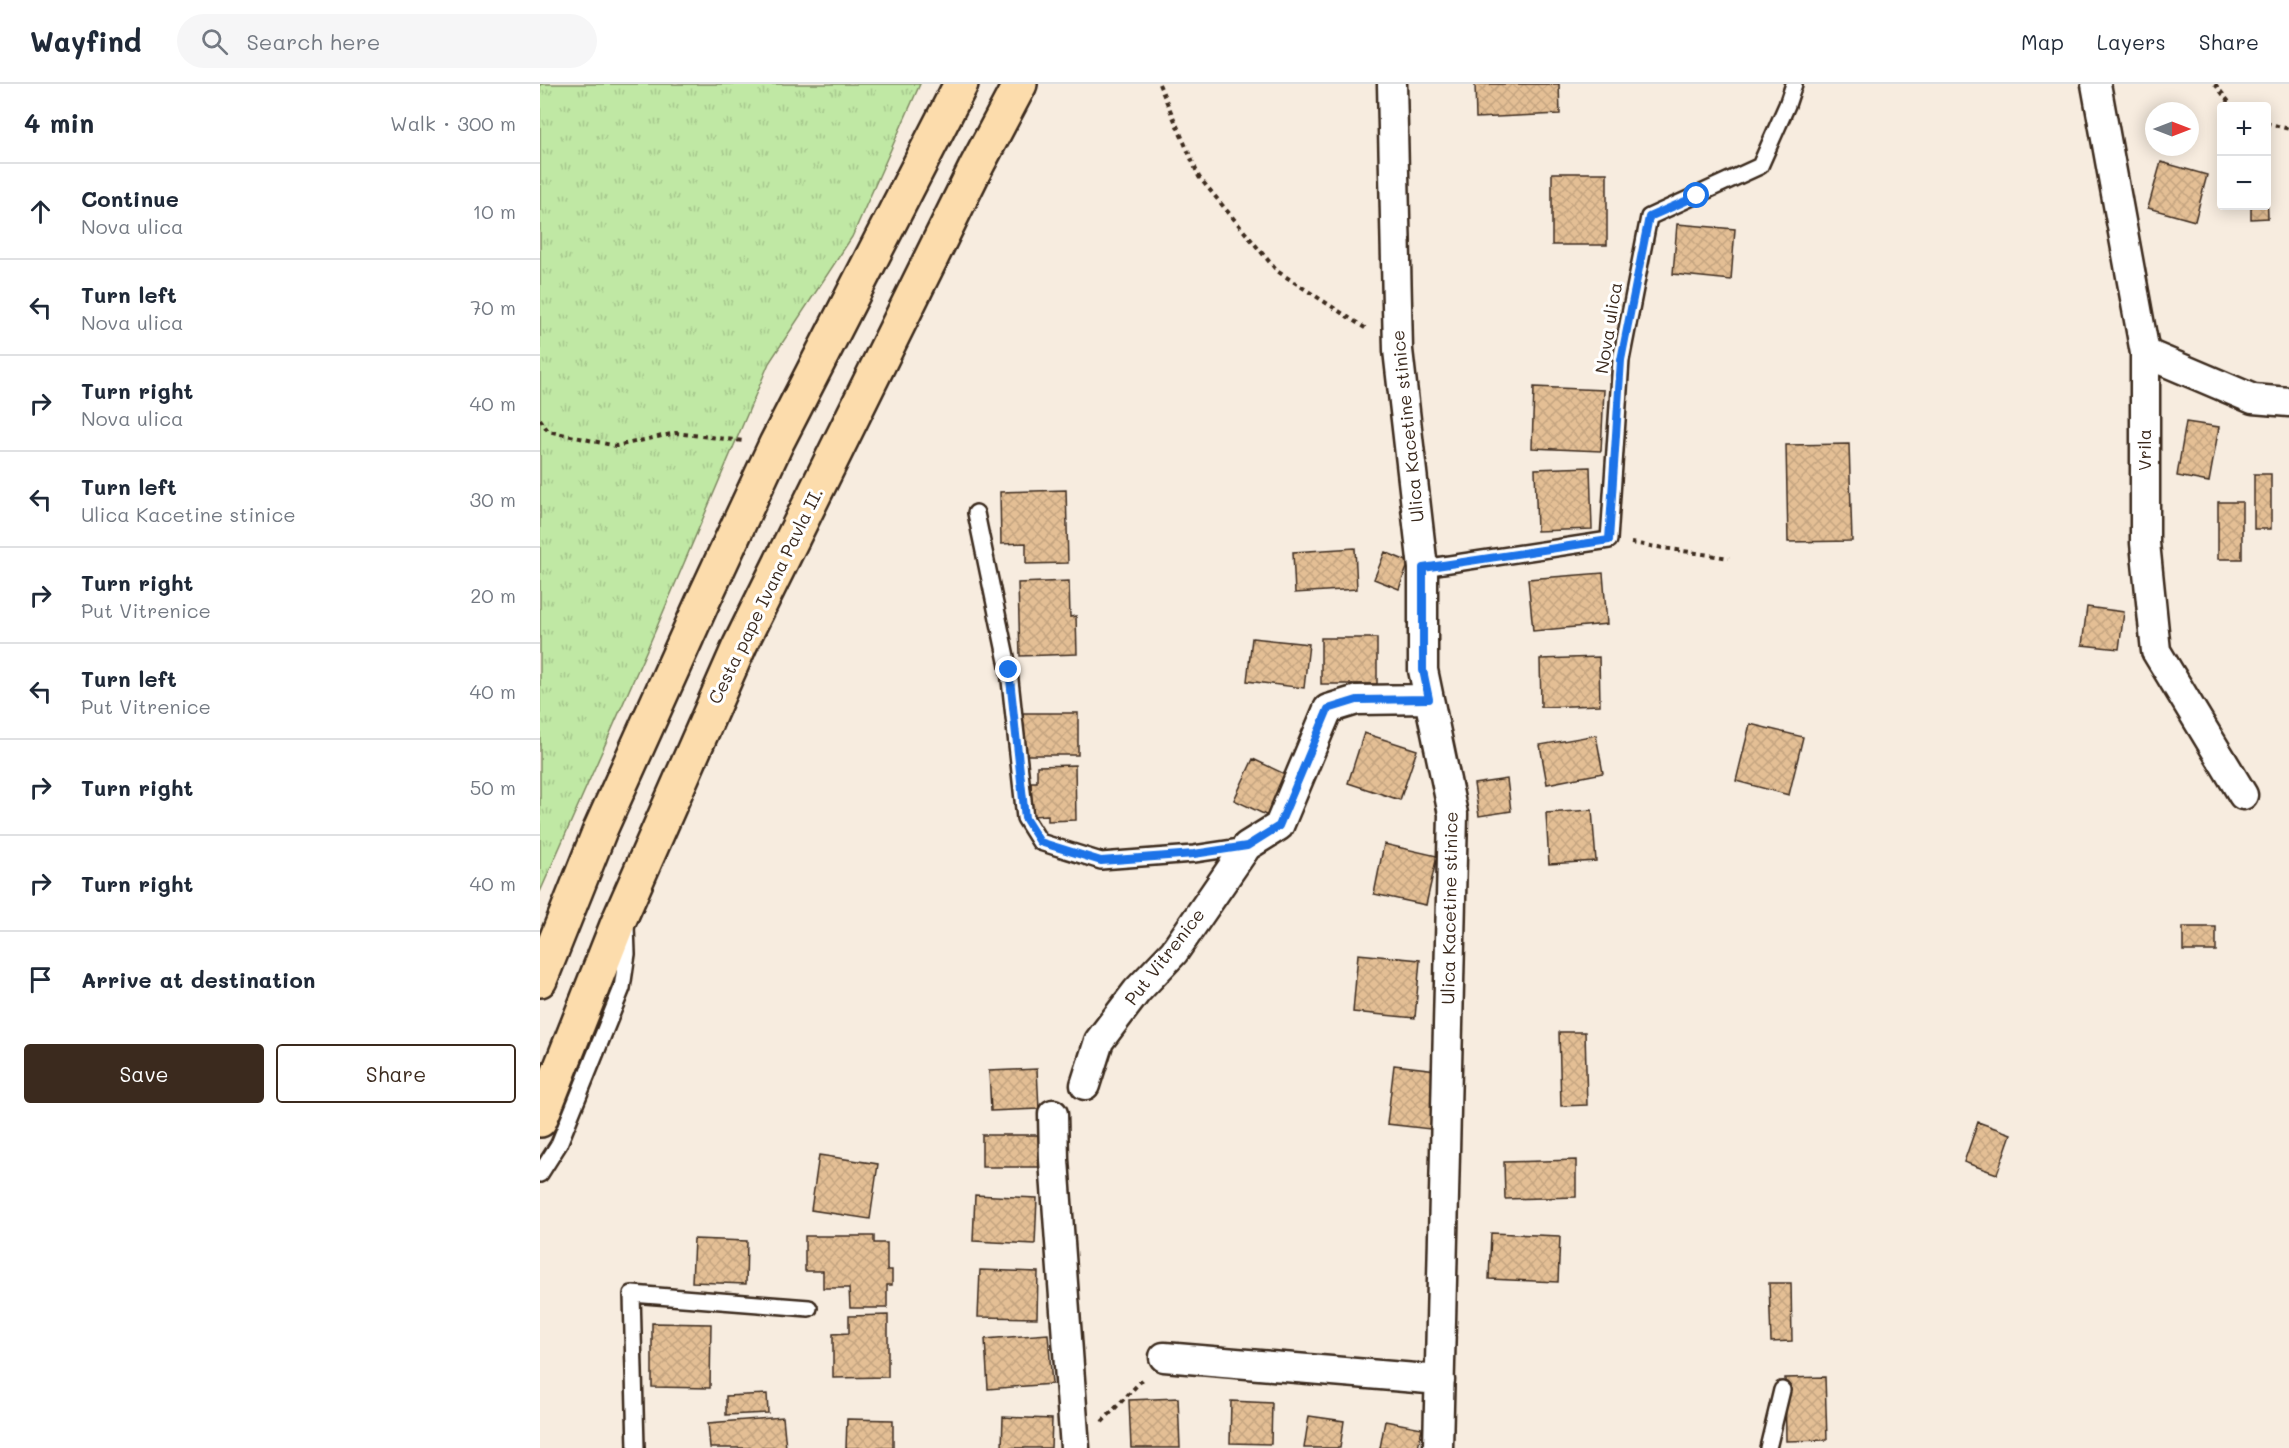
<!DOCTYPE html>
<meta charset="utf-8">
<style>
:root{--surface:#fff;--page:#f6f6f7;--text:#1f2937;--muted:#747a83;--line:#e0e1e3;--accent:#3b2a1e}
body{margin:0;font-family:Mali,sans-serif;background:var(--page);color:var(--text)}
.controls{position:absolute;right:18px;top:18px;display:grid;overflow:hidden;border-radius:6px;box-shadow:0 3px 15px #0003}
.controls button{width:54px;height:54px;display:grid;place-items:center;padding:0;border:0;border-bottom:2px solid var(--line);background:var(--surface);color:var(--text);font:30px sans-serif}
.compass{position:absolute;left:1605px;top:18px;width:54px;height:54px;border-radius:50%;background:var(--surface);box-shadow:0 3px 15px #0003;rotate:90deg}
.stop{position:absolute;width:18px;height:18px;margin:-14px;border:4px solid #1a73e8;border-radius:50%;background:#fff}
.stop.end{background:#1a73e8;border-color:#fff;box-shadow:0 2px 6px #0008}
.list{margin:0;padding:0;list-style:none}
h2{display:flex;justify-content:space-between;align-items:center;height:78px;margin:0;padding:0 24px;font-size:26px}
h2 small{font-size:20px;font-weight:400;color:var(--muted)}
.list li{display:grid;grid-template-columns:39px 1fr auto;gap:18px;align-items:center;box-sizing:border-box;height:96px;padding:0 24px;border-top:2px solid var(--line)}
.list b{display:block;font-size:22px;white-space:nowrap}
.list p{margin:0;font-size:20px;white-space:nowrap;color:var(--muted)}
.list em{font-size:20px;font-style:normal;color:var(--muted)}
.actions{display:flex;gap:12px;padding:18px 24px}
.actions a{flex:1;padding:14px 0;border:2px solid var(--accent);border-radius:6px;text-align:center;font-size:21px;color:var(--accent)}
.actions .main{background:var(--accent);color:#fff}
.icon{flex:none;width:33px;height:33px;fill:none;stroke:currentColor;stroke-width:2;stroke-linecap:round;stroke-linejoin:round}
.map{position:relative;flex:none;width:1749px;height:1364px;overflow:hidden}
header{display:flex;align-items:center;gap:36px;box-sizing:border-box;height:84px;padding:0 30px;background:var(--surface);border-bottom:2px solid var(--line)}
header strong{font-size:28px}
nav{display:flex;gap:33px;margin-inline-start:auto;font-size:21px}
.search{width:420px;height:54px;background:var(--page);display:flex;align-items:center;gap:15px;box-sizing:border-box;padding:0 21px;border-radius:33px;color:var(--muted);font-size:22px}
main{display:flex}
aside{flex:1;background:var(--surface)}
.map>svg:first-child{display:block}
.grass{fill:url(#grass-tufts);stroke:#7e8961;stroke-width:1.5}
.building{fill:url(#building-cross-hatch);stroke:#3b2a1e;stroke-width:1.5}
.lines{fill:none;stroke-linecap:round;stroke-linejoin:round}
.lane-casing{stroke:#3b2a1e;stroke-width:20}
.street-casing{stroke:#3b2a1e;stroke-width:33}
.primary-casing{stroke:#3b2a1e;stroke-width:38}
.path{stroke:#3b2a1e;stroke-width:4;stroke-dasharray:4.5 4.5;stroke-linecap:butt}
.lane{stroke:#fff;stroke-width:15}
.street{stroke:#fff;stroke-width:28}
.primary{stroke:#fcdcac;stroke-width:33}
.route{stroke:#1a73e8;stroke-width:8}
.labels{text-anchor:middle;stroke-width:6;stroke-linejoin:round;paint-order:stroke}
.street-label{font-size:18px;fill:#3b2a1e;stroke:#fff}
</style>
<header>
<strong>Wayfind</strong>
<div class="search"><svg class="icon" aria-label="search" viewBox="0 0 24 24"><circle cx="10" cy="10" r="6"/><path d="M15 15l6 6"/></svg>Search here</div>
<nav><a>Map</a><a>Layers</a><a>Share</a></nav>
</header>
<main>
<aside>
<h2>4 min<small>Walk · 300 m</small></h2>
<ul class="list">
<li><svg class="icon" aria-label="ahead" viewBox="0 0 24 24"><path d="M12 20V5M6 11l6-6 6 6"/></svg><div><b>Continue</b><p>Nova ulica</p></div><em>10 m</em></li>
<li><svg class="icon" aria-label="left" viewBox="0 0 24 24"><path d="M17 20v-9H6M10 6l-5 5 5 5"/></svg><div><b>Turn left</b><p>Nova ulica</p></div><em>70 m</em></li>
<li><svg class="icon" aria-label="right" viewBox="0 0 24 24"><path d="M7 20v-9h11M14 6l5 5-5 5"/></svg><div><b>Turn right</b><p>Nova ulica</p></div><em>40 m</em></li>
<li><svg class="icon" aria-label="left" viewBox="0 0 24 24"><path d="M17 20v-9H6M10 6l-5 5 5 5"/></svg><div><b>Turn left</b><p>Ulica Kacetine stinice</p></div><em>30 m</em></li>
<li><svg class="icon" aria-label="right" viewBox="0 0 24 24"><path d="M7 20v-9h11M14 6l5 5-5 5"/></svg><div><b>Turn right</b><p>Put Vitrenice</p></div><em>20 m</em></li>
<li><svg class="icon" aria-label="left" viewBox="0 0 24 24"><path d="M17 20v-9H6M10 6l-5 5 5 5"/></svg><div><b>Turn left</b><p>Put Vitrenice</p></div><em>40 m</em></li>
<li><svg class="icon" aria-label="right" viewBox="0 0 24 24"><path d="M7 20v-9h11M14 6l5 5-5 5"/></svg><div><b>Turn right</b></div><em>50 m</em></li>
<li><svg class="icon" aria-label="right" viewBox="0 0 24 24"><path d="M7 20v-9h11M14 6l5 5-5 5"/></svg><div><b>Turn right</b></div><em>40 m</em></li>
<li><svg class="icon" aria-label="arrive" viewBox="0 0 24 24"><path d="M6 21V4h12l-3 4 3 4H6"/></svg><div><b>Arrive at destination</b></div></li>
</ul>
<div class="actions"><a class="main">Save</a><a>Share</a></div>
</aside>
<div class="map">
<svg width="1749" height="1364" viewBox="0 0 1749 1364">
<defs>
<pattern id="grass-tufts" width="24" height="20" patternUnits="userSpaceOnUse" patternTransform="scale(1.5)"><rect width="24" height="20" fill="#c0e8a4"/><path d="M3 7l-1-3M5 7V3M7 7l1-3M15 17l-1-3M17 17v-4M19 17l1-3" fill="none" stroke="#a6c78d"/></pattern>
<pattern id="building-cross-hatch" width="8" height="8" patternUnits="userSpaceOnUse" patternTransform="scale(1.5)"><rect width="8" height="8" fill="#e4bf95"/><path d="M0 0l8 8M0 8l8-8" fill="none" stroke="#c4a480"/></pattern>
</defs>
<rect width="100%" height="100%" fill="#f7ecdf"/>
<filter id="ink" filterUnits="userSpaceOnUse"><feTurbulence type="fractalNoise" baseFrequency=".0167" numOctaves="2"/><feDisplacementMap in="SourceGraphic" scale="12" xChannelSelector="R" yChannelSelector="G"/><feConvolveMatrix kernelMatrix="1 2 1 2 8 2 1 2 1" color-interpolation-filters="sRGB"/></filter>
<g filter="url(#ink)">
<path class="grass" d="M 0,0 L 380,0 L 312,153 L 229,279 L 116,545 L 0,808 Z"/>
<path class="building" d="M 935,0 L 1019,0 L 1020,30 L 936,34 Z
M 1621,78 L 1667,91 L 1655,137 L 1608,124 Z
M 1726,82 L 1728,134 L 1711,135 L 1711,122 L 1726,122 Z
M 1012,89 L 1067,89 L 1067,161 L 1012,161 Z
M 1137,140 L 1195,145 L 1191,196 L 1133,190 Z
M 994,303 L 1064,306 L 1061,367 L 992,364 Z
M 1646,338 L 1679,343 L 1669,398 L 1637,392 Z
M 1309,360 L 1312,457 L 1248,458 L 1246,361 Z
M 1050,383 L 1052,445 L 997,447 L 995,385 Z
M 1714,390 L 1731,390 L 1731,445 L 1714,445 Z
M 526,406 L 528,479 L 486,480 L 486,459 L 461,460 L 460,408 Z
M 1678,418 L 1702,418 L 1702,475 L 1678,475 Z
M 815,464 L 817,505 L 755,509 L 753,468 Z
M 845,468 L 869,478 L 859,505 L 834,495 Z
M 1063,489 L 1067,540 L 993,547 L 988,495 Z
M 529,497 L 530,533 L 536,532 L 537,570 L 480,572 L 478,499 Z
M 1547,523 L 1584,528 L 1579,565 L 1542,561 Z
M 712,554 L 769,560 L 764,604 L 707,597 Z
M 781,554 L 837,554 L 837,600 L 781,600 Z
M 1059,573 L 1060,621 L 1001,623 L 1000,575 Z
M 483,629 L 538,629 L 538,671 L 483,671 Z
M 1210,640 L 1263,653 L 1249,711 L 1196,697 Z
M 824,649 L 877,666 L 860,716 L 808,699 Z
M 1056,651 L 1063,689 L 1007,700 L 1000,661 Z
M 713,675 L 749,692 L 730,733 L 694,716 Z
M 535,681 L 536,736 L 508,737 L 508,731 L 492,732 L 491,698 L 497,698 L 497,682 Z
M 967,695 L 971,727 L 939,732 L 934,700 Z
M 1052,726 L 1056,777 L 1009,780 L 1006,729 Z
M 844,760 L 897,772 L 886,821 L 834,810 Z
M 1643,843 L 1676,843 L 1676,867 L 1643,867 Z
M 818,870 L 880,876 L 875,934 L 813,928 Z
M 1019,948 L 1045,948 L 1047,1021 L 1021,1022 Z
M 854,981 L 897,986 L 890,1045 L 847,1040 Z
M 497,985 L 499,1025 L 451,1027 L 449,987 Z
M 1438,1038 L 1471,1050 L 1457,1090 L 1424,1078 Z
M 442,1051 L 500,1051 L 500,1083 L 442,1083 Z
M 279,1071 L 338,1080 L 330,1135 L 271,1126 Z
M 1036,1076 L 1036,1113 L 965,1115 L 964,1078 Z
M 435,1111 L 497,1114 L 495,1160 L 433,1157 Z
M 951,1149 L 1020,1152 L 1018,1198 L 949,1195 Z
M 265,1152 L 334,1152 L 334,1159 L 347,1159 L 347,1186 L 352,1186 L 352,1201 L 347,1201 L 347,1224 L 310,1224 L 309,1204 L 283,1204 L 283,1187 L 265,1187 Z
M 154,1155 L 207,1157 L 206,1200 L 152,1198 Z
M 440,1186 L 498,1188 L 497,1234 L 438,1233 Z
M 1229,1199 L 1251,1199 L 1252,1257 L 1231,1258 Z
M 348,1231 L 348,1293 L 293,1294 L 293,1250 L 309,1249 L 309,1232 Z
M 112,1239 L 171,1240 L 170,1304 L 112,1303 Z
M 508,1250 L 512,1300 L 448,1305 L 445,1255 Z
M 1285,1293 L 1287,1356 L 1246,1357 L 1245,1294 Z
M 227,1310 L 228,1329 L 186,1331 L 186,1312 Z
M 638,1314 L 640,1364 L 591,1364 L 589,1316 Z
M 691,1317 L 732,1319 L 731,1360 L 690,1359 Z
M 769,1332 L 804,1337 L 800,1364 L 764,1364 Z
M 243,1333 L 246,1364 L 170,1364 L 168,1339 Z
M 463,1333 L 512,1335 L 511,1364 L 462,1364 Z
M 307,1335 L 353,1336 L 353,1364 L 306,1364 Z
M 845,1337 L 882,1344 L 878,1364 L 840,1364 Z"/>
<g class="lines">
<g class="lane-casing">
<path id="lane" d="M 436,429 L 469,587 L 485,734 L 500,758 L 561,777 L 654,770 L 707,762
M 883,484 L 1069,456 L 1081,276 L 1109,133 L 1220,82 L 1247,21 L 1254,0
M 0,1090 L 19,1060 L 82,904 L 87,870 L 86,841
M 96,1364 L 92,1210 L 269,1224
M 1228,1364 L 1242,1306"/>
</g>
<g class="street-casing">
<path id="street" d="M 852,0 L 858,266 L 883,484 L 883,586 L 913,730 L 898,1364
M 1556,0 L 1605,269 L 1605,459 L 1616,567 L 1703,711
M 1605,269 L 1713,315 L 1749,318
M 545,1001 L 559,957 L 597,907 L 634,868 L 707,762 L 739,742 L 788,625 L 817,616 L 889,615
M 513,1030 L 514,1076 L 535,1364
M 624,1273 L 900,1296"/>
</g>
<g class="primary-casing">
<path id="primary" d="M 0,896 L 60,746 L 163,517 L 236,360 L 421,0
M 0,1036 L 77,841 L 200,561 L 436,83 L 480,0"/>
</g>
<path class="path" d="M 619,0 L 659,93 L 737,187 L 828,246
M 1675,0 L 1692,22
M 1726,39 L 1749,45
M 0,335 L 8,347 L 76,362 L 136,349 L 203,357
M 1091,459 L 1189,474
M 562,1338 L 605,1293"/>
<use href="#lane" class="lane"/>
<use href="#street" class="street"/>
<use href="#primary" class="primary"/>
</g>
</g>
<g class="lines" filter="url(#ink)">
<path class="route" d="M 469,586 L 485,734 L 500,758 L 561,777 L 654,770 L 707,762 L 739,742 L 788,625 L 817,616 L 889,615 L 883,586 L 883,484 L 1069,456 L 1081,276 L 1109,133 L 1157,112"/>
</g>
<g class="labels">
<g class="street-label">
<text transform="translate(1069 244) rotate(-81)" y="6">Nova ulica</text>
<text transform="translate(868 342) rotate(-96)" y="6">Ulica Kacetine stinice</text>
<text transform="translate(1605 366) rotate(-90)" y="6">Vrila</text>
<text transform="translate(226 512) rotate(-64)" y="6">Cesta pape Ivana Pavla II.</text>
<text transform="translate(910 824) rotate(-89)" y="6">Ulica Kacetine stinice</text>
<text transform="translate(625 873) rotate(-52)" y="6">Put Vitrenice</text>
</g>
</g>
</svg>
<div class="controls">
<button>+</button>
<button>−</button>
</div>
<svg class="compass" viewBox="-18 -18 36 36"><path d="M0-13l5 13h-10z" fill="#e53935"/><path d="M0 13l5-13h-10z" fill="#747a83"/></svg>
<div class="stop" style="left:1157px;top:112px"></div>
<div class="stop end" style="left:469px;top:586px"></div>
</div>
</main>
